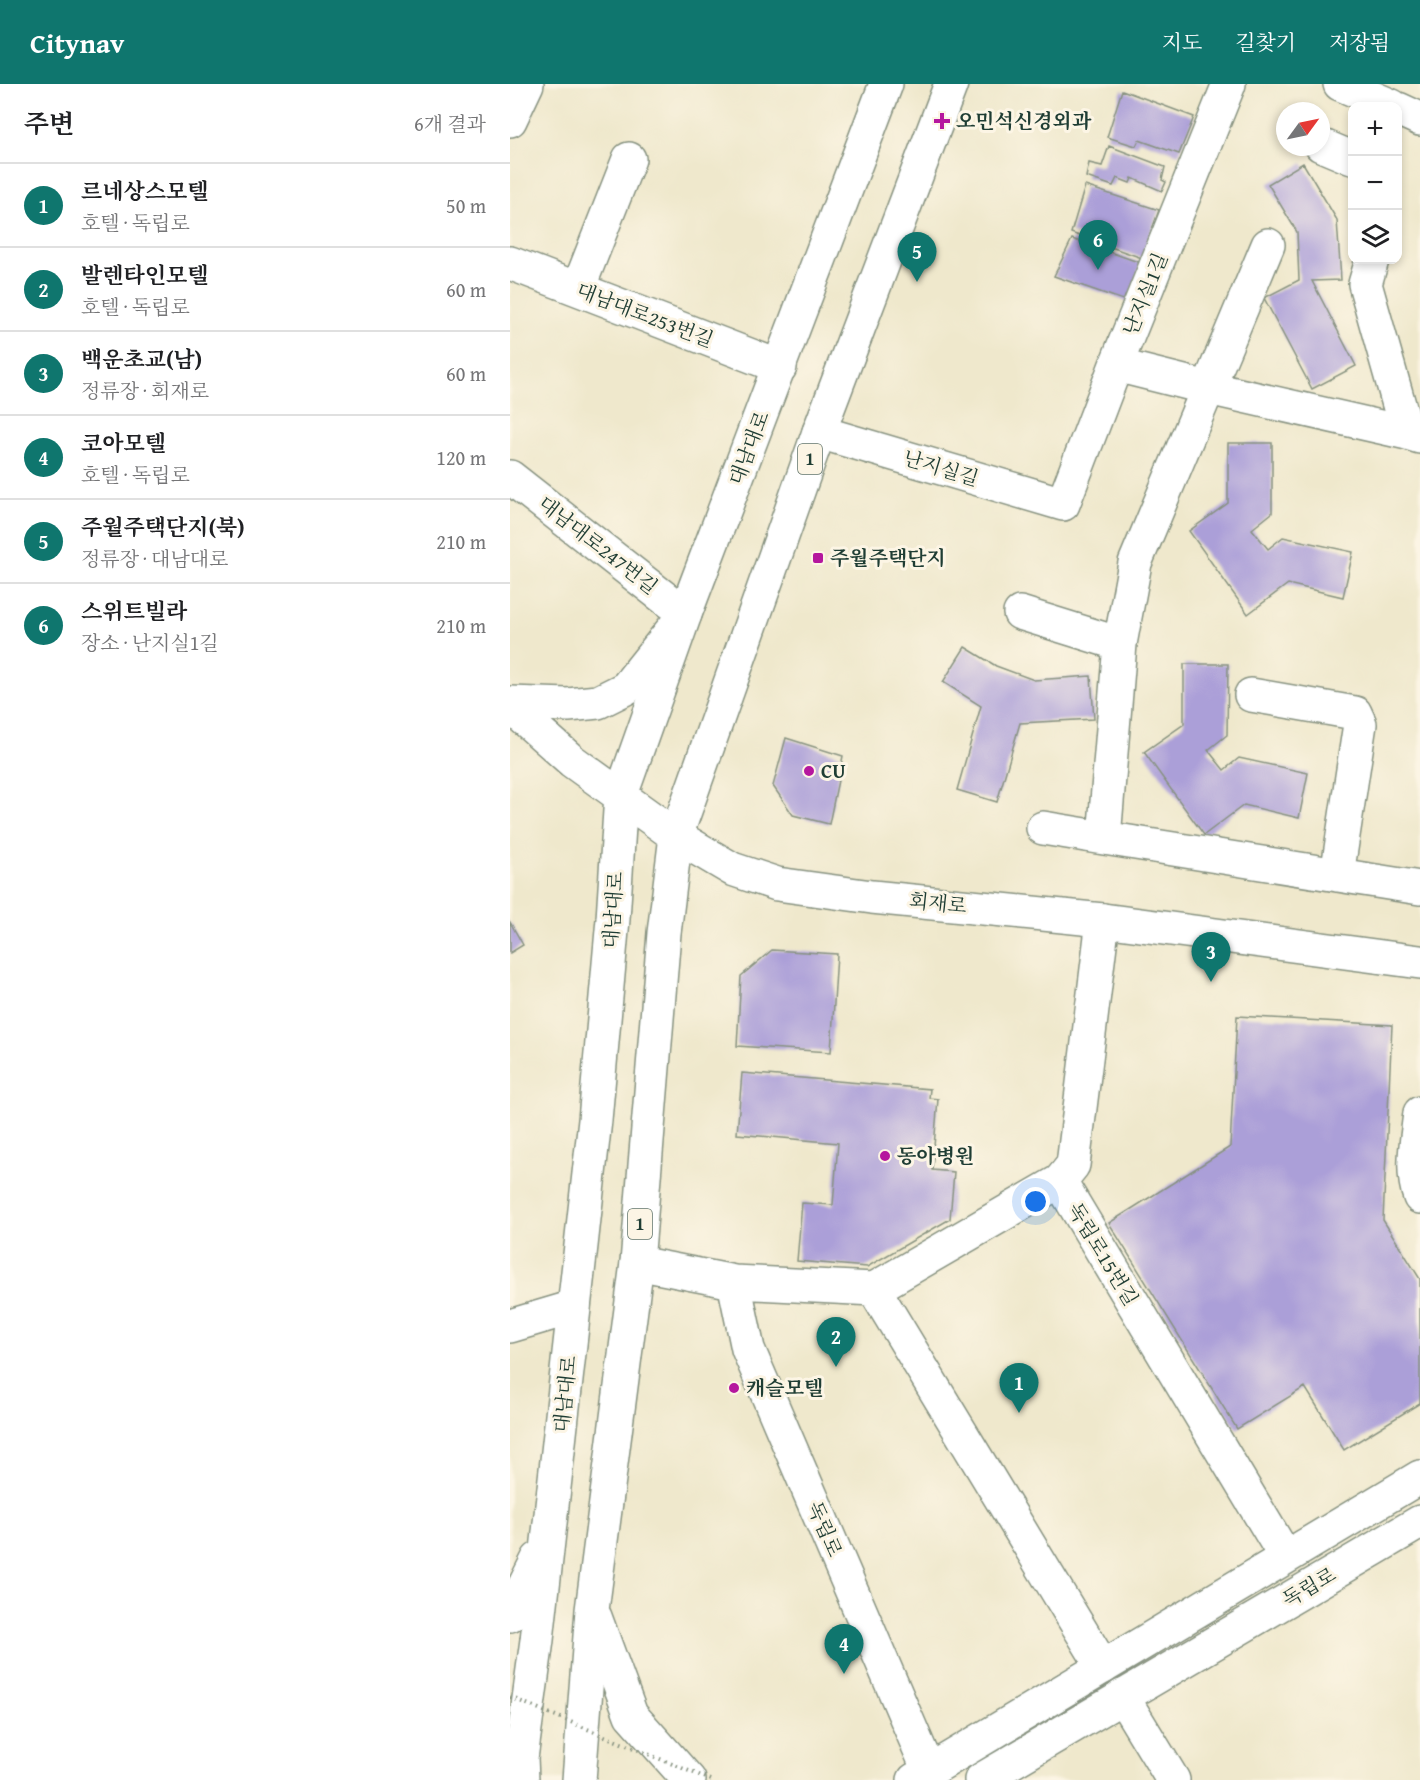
<!DOCTYPE html>
<html lang="ko">
<meta charset="utf-8">
<style>
:root{--surface:#fff;--page:#f2f2f2;--text:#202124;--muted:#757577;--line:#e0e0e0;--accent:#0f766e}
body{margin:0;font-family:"Gentium Book Plus","Noto Serif KR",serif;background:var(--page);color:var(--text)}
.controls{position:absolute;right:18px;top:18px;display:grid;overflow:hidden;border-radius:12px;box-shadow:0 3px 9px #0003}
.controls button{width:54px;height:54px;display:grid;place-items:center;padding:0;border:0;border-bottom:2px solid var(--line);background:var(--surface);color:var(--text);font:30px sans-serif}
.compass{position:absolute;left:766px;top:18px;width:54px;height:54px;border-radius:50%;background:var(--surface);box-shadow:0 3px 9px #0003;rotate:57deg}
.you{position:absolute;left:526px;top:1118px;width:21px;height:21px;margin:-15px;border:4px solid #fff;border-radius:50%;background:#1a73e8;box-shadow:0 0 0 9px #1a73e833}
.badge{display:grid;place-items:center;width:39px;height:39px;border-radius:50%;background:var(--accent);color:#fff;font-size:20px;font-weight:700}
.pin{position:absolute;translate:-50% -50px;filter:drop-shadow(0 2px 3px #0008)}
.pin::after{content:'';position:absolute;top:32px;width:21px;height:18px;background:inherit;clip-path:polygon(0 0,100% 0,50% 100%)}
.list{margin:0;padding:0;list-style:none}
h2{display:flex;justify-content:space-between;align-items:center;height:78px;margin:0;padding:0 24px;font-size:26px}
h2 small{font-size:20px;font-weight:400;color:var(--muted)}
.list li{display:grid;grid-template-columns:39px 1fr auto;gap:18px;align-items:center;box-sizing:border-box;height:84px;padding:0 24px;border-top:2px solid var(--line)}
.list b{display:block;font-size:22px;white-space:nowrap}
.list p{margin:0;font-size:20px;white-space:nowrap;color:var(--muted)}
.list em{font-size:20px;font-style:normal;color:var(--muted)}
.icon{flex:none;width:33px;height:33px;fill:none;stroke:currentColor;stroke-width:2;stroke-linecap:round;stroke-linejoin:round}
.map{position:relative;flex:none;width:910px;height:1696px;overflow:hidden}
header{display:flex;align-items:center;gap:36px;box-sizing:border-box;height:84px;padding:0 30px;background:var(--accent);color:#fff}
header strong{font-size:28px}
nav{display:flex;gap:33px;margin-inline-start:auto;font-size:21px}
main{display:flex}
aside{flex:1;background:var(--surface)}
.map>svg:first-child{display:block}
.building{fill:#ab9fd8}
.lines{fill:none;stroke-linecap:round;stroke-linejoin:round}
.minor-casing{stroke:#879280;stroke-width:36}
.major-casing{stroke:#879280;stroke-width:36}
.minor{stroke:#fff;stroke-width:33}
.major{stroke:#fff;stroke-width:33}
.path-bridge{stroke:#879280;stroke-width:4;stroke-dasharray:1.5 4.5;stroke-linecap:butt}
.poi-dot{fill:#b5179e;stroke:#fcf5e5;stroke-width:2}
.labels{text-anchor:middle;stroke-width:6;stroke-linejoin:round;paint-order:stroke}
.shield{fill:#fcf5e5;stroke:#617469;stroke-width:1.5}
.shield-label{font-size:18px;font-weight:bold;fill:#1f3d34}
.poi-label{font-size:20px;font-weight:bold;fill:#1f3d34;stroke:#fcf5e5;text-anchor:start}
.street-label{font-size:20px;fill:#1f3d34;stroke:#fcf5e5}
</style>
<header>
<strong>Citynav</strong>
<nav><a>지도</a><a>길찾기</a><a>저장됨</a></nav>
</header>
<main>
<aside>
<h2>주변<small>6개 결과</small></h2>
<ul class="list">
<li><span class="badge">1</span><div><b>르네상스모텔</b><p>호텔 · 독립로</p></div><em>50 m</em></li>
<li><span class="badge">2</span><div><b>발렌타인모텔</b><p>호텔 · 독립로</p></div><em>60 m</em></li>
<li><span class="badge">3</span><div><b>백운초교(남)</b><p>정류장 · 회재로</p></div><em>60 m</em></li>
<li><span class="badge">4</span><div><b>코아모텔</b><p>호텔 · 독립로</p></div><em>120 m</em></li>
<li><span class="badge">5</span><div><b>주월주택단지(북)</b><p>정류장 · 대남대로</p></div><em>210 m</em></li>
<li><span class="badge">6</span><div><b>스위트빌라</b><p>장소 · 난지실1길</p></div><em>210 m</em></li>
</ul>
</aside>
<div class="map">
<svg width="910" height="1696" viewBox="0 0 910 1696">
<rect width="100%" height="100%" fill="#fcf5e5"/>
<filter id="ink" filterUnits="userSpaceOnUse"><feTurbulence type="fractalNoise" baseFrequency=".0167" numOctaves="2"/><feDisplacementMap in="SourceGraphic" scale="12" xChannelSelector="R" yChannelSelector="G"/><feConvolveMatrix kernelMatrix="1 2 1 2 8 2 1 2 1" color-interpolation-filters="sRGB"/></filter>
<filter id="wash" filterUnits="userSpaceOnUse"><feTurbulence type="fractalNoise" baseFrequency=".008" numOctaves="4" result="noise"/><feDisplacementMap in="SourceGraphic" scale="24" xChannelSelector="R" yChannelSelector="G"/><feGaussianBlur stdDeviation="1.35" result="paint"/><feColorMatrix in="noise" values="0 0 0 0 0 0 0 0 0 0 0 0 0 0 0 0 0 1.4 0 .05"/><feComposite in="paint" operator="in"/></filter>
<g filter="url(#wash)">
<rect width="100%" height="100%" fill="#efe8cc"/>
<g id="blocks">
<path class="building" d="M 612,6 L 684,33 L 669,70 L 629,56 L 626,62 L 597,53 Z
M 599,62 L 655,83 L 652,96 L 656,98 L 652,107 L 622,94 L 620,99 L 607,94 L 603,102 L 576,93 L 579,79 L 592,82 Z
M 793,79 L 827,136 L 831,196 L 802,197 L 846,282 L 802,305 L 754,214 L 789,196 L 787,148 L 758,100 Z
M 575,102 L 649,126 L 632,174 L 561,149 Z
M 562,155 L 631,179 L 619,218 L 544,192 Z
M 718,359 L 762,359 L 762,429 L 742,445 L 758,465 L 773,453 L 843,468 L 833,513 L 778,500 L 738,530 L 679,447 L 718,419 Z
M 455,563 L 486,582 L 524,596 L 581,592 L 584,635 L 510,639 L 487,718 L 447,706 L 471,622 L 433,598 Z
M 674,580 L 718,580 L 717,651 L 698,666 L 714,686 L 729,674 L 798,689 L 789,734 L 734,721 L 694,751 L 634,668 L 674,640 Z
M 276,654 L 333,672 L 319,740 L 283,731 L 263,702 Z
M 0,838 L 13,861 L 0,869 Z
M 262,866 L 327,870 L 321,968 L 227,962 L 231,892 Z
M 727,932 L 882,941 L 873,1136 L 910,1195 L 910,1319 L 834,1366 L 795,1303 L 727,1345 L 599,1139 L 720,1063 Z
M 232,989 L 420,1005 L 419,1014 L 428,1015 L 422,1086 L 444,1088 L 440,1135 L 357,1183 L 287,1177 L 292,1119 L 323,1121 L 328,1059 L 227,1050 Z"/>
</g>
</g>
<g filter="url(#ink)">
<use href="#blocks" fill-opacity="0" stroke="#879280" stroke-width="1.5"/>
<g class="lines">
<g class="minor-casing">
<path id="minor" d="M 830,0 L 882,22
M 888,25 L 910,35
M 0,36 L 17,0
M 811,61 L 842,74
M 758,161 L 625,479 L 610,560 L 594,754 L 910,804
M 862,176 L 855,200 L 897,349
M 0,179 L 270,283
M 68,205 L 119,75
M 606,281 L 698,304 L 897,349 L 910,353
M 309,348 L 553,420 L 606,281 L 719,0
M 0,393 L 175,530 L 116,604 L 88,618 L 58,621 L 0,619
M 510,529 L 610,560
M 741,611 L 845,629 L 850,640 L 827,791
M 533,744 L 594,754
M 910,1029 C 907,1057 900,1086 910,1113
M 550,1097 L 775,1472
M 127,1179 L 224,1198 L 364,1205 L 550,1097 L 563,1081 L 593,836
M 224,1198 L 238,1265 L 419,1687
M 364,1205 L 593,1583
M 0,1242 L 64,1223
M 612,1612 L 663,1696"/>
</g>
<g class="major-casing">
<path id="major" d="M 0,622 L 62,677 L 166,752 L 222,785 L 267,800 L 362,813 L 593,836 L 910,878
M 0,1531 L 28,1475
M 85,1533 L 121,1631 L 179,1696
M 12,1696 L 11,1674 L 27,1556 L 85,1036 L 103,835 L 111,711 L 175,530 L 376,0
M 69,1696 L 82,1526 L 127,1179 L 154,849 L 166,752 L 309,348 L 441,0
M 404,1696 L 910,1393
M 471,1696 L 910,1438"/>
</g>
<use href="#minor" class="minor"/>
<use href="#major" class="major"/>
<path class="path-bridge" d="M 0,1613 L 201,1696"/>
</g>
</g>
<g class="poi-dot">
<path d="M429 28h6v6h6v6h-6v6h-6v-6h-6v-6h6z"/>
<rect x="302" y="468" width="12" height="12" rx="3"/>
<circle cx="299" cy="687" r="6"/>
<circle cx="375" cy="1072" r="6"/>
<circle cx="224" cy="1304" r="6"/>
</g>
<g class="labels">
<g class="shield">
<rect x="288" y="360" width="24" height="30" rx="4.5"/>
<rect x="118" y="1125" width="24" height="30" rx="4.5"/>
</g>
<g class="shield-label">
<text x="300" y="381">1</text>
<text x="130" y="1146">1</text>
</g>
<g class="poi-label">
<text x="446" y="44">오민석신경외과</text>
<text x="320" y="481">주월주택단지</text>
<text x="311" y="694">CU</text>
<text x="387" y="1079">동아병원</text>
<text x="236" y="1311">캐슬모텔</text>
</g>
<g class="street-label">
<text transform="translate(635 210) rotate(-68)" y="7">난지실1길</text>
<text transform="translate(135 231) rotate(21)" y="7">대남대로253번길</text>
<text transform="translate(239 364) rotate(-69)" y="7">대남대로</text>
<text transform="translate(431 384) rotate(17)" y="7">난지실길</text>
<text transform="translate(88 461) rotate(38)" y="7">대남대로247번길</text>
<text transform="translate(428 819) rotate(6)" y="7">회재로</text>
<text transform="translate(103 826) rotate(-86)" y="7">대남대로</text>
<text transform="translate(593 1170) rotate(59)" y="7">독립로15번길</text>
<text transform="translate(55 1310) rotate(-84)" y="7">대남대로</text>
<text transform="translate(315 1445) rotate(67)" y="7">독립로</text>
<text transform="translate(799 1503) rotate(-30)" y="7">독립로</text>
</g>
</g>
</svg>
<div class="controls">
<button>+</button>
<button>−</button>
<button><svg class="icon" aria-label="layers" viewBox="0 0 24 24"><path d="M12 4l9 5-9 5-9-5zM3 14l9 5 9-5"/></svg></button>
</div>
<svg class="compass" viewBox="-18 -18 36 36"><path d="M0-13l5 13h-10z" fill="#e53935"/><path d="M0 13l5-13h-10z" fill="#757577"/></svg>
<div class="you"></div>
<div class="pin badge" style="left:509px;top:1329px">1</div>
<div class="pin badge" style="left:326px;top:1283px">2</div>
<div class="pin badge" style="left:701px;top:898px">3</div>
<div class="pin badge" style="left:334px;top:1590px">4</div>
<div class="pin badge" style="left:407px;top:198px">5</div>
<div class="pin badge" style="left:588px;top:186px">6</div>
</div>
</main>
